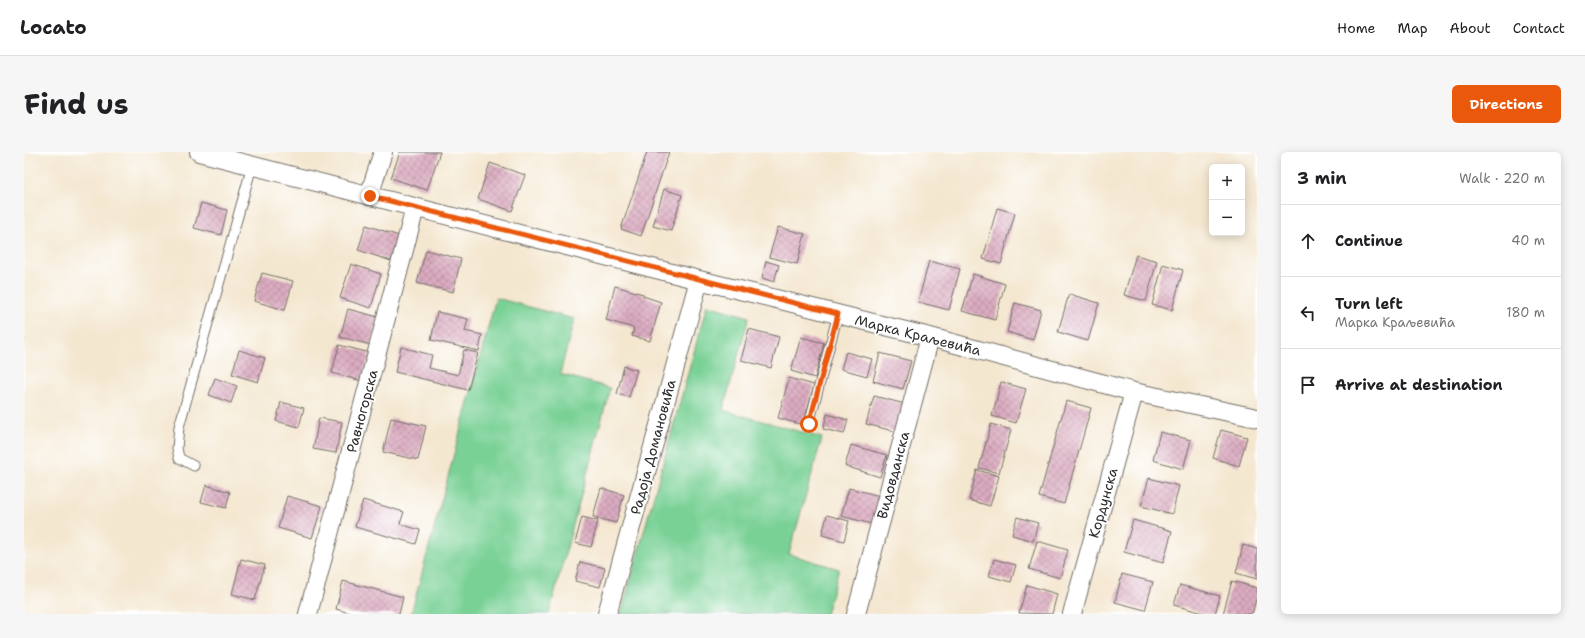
<!DOCTYPE html>
<meta charset="utf-8">
<style>
:root{--surface:#fff;--page:#f6f6f6;--text:#202124;--muted:#757577;--line:#e0e0e0;--accent:#ea580c}
body{margin:0;font-family:"Shantell Sans",sans-serif;background:var(--page);color:var(--text)}
.controls{position:absolute;right:12px;top:12px;display:grid;overflow:hidden;border-radius:6px;box-shadow:0 2px 10px #0003}
.controls button{width:36px;height:36px;display:grid;place-items:center;padding:0;border:0;border-bottom:1px solid var(--line);background:var(--surface);color:var(--text);font:20px sans-serif}
.stop{position:absolute;width:12px;height:12px;margin:-9px;border:3px solid #ea580c;border-radius:50%;background:#fff}
.stop.end{background:#ea580c;border-color:#fff;box-shadow:0 1px 4px #0008}
.list{margin:0;padding:0;list-style:none}
h2{display:flex;justify-content:space-between;align-items:center;height:52px;margin:0;padding:0 16px;font-size:17px}
h2 small{font-size:13px;font-weight:400;color:var(--muted)}
.list li{display:grid;grid-template-columns:26px 1fr auto;gap:12px;align-items:center;box-sizing:border-box;height:72px;padding:0 16px;border-top:1px solid var(--line)}
.list b{display:block;font-size:15px;white-space:nowrap}
.list p{margin:0;font-size:13px;white-space:nowrap;color:var(--muted)}
.list em{font-size:13px;font-style:normal;color:var(--muted)}
.icon{flex:none;width:22px;height:22px;fill:none;stroke:currentColor;stroke-width:2;stroke-linecap:round;stroke-linejoin:round}
.map{position:relative;flex:none;width:1233px;height:462px;overflow:hidden;border-radius:6px}
header{display:flex;align-items:center;gap:24px;box-sizing:border-box;height:56px;padding:0 20px;background:var(--surface);border-bottom:1px solid var(--line)}
header strong{font-size:19px}
nav{display:flex;gap:22px;margin-inline-start:auto;font-size:14px}
.intro{display:flex;align-items:center;justify-content:space-between;box-sizing:border-box;height:96px;padding:0 24px}
h1{margin:0;font-size:28px}
.button{padding:10px 18px;border-radius:6px;background:var(--accent);color:#fff;font-size:14px;font-weight:700}
main{display:flex;gap:24px;padding:0 24px}
aside{flex:1;background:var(--surface);border-radius:6px;box-shadow:0 2px 10px #0003}
.map>svg:first-child{display:block}
.green{fill:#7ad196;stroke:#527e60}
.building{fill:url(#building-cross-hatch)}
.lines{fill:none;stroke-linecap:round;stroke-linejoin:round}
.lane-casing{stroke:#716d65;stroke-width:11}
.street-casing{stroke:#716d65;stroke-width:20}
.lane{stroke:#fff;stroke-width:9}
.street{stroke:#fff;stroke-width:18}
.route{stroke:#ea580c;stroke-width:5}
.labels{text-anchor:middle;stroke-width:3.5;stroke-linejoin:round;paint-order:stroke}
.street-label{font-size:14px;fill:#2b2b2b;stroke:#fff}
</style>
<header>
<strong>Locato</strong>
<nav><a>Home</a><a>Map</a><a>About</a><a>Contact</a></nav>
</header>
<div class="intro"><h1>Find us</h1><a class="button">Directions</a></div>
<main>
<div class="map">
<svg width="1233" height="462" viewBox="0 0 1233 462">
<defs>
<pattern id="building-cross-hatch" width="8" height="8" patternUnits="userSpaceOnUse"><rect width="8" height="8" fill="#dcacc1"/><path d="M0 0l8 8M0 8l8-8" fill="none" stroke="#b38c9d"/></pattern>
</defs>
<rect width="100%" height="100%" fill="#fff"/>
<filter id="ink" filterUnits="userSpaceOnUse"><feTurbulence type="fractalNoise" baseFrequency=".025" numOctaves="2"/><feDisplacementMap in="SourceGraphic" scale="8" xChannelSelector="R" yChannelSelector="G"/><feConvolveMatrix kernelMatrix="1 2 1 2 8 2 1 2 1" color-interpolation-filters="sRGB"/></filter>
<filter id="wash" filterUnits="userSpaceOnUse"><feTurbulence type="fractalNoise" baseFrequency=".012" numOctaves="4" result="noise"/><feDisplacementMap in="SourceGraphic" scale="16" xChannelSelector="R" yChannelSelector="G"/><feGaussianBlur stdDeviation="0.9" result="paint"/><feColorMatrix in="noise" values="0 0 0 0 0 0 0 0 0 0 0 0 0 0 0 0 0 1.4 0 .05"/><feComposite in="paint" operator="in"/></filter>
<g filter="url(#wash)">
<rect width="100%" height="100%" fill="#f4e7d0"/>
<path class="green" d="M 472,146 L 550,167 L 536,222 L 586,236 L 525,462 L 387,462 Z
M 683,153 L 725,165 L 699,258 L 798,286 L 765,402 L 815,417 L 802,462 L 597,462 Z"/>
<g id="blocks">
<path class="building" d="M 376,0 L 416,0 L 403,38 L 367,26 Z
M 623,0 L 645,0 L 617,84 L 597,77 Z
M 466,11 L 501,23 L 488,59 L 454,47 Z
M 640,37 L 658,43 L 647,79 L 629,74 Z
M 177,51 L 203,58 L 197,83 L 170,76 Z
M 973,56 L 991,61 L 977,112 L 959,107 Z
M 342,73 L 375,84 L 367,109 L 334,98 Z
M 754,75 L 781,82 L 773,112 L 745,105 Z
M 402,98 L 437,107 L 429,140 L 393,131 Z
M 1112,103 L 1133,109 L 1122,149 L 1100,143 Z
M 742,109 L 755,113 L 750,130 L 738,126 Z
M 905,109 L 936,117 L 925,158 L 894,150 Z
M 327,112 L 357,122 L 347,156 L 316,146 Z
M 1139,112 L 1159,118 L 1148,158 L 1128,153 Z
M 238,121 L 269,129 L 261,158 L 230,149 Z
M 949,122 L 981,132 L 971,168 L 938,159 Z
M 591,134 L 619,142 L 619,144 L 637,150 L 626,189 L 608,184 L 610,176 L 582,168 Z
M 1045,142 L 1075,151 L 1064,189 L 1034,180 Z
M 991,151 L 1017,158 L 1009,188 L 983,180 Z
M 324,157 L 354,165 L 347,193 L 316,185 Z
M 413,160 L 444,167 L 441,179 L 458,183 L 455,199 L 407,188 Z
M 725,177 L 755,185 L 747,216 L 717,208 Z
M 777,185 L 800,191 L 791,226 L 767,219 Z
M 315,193 L 346,201 L 338,229 L 308,221 Z
M 377,195 L 408,203 L 405,216 L 434,223 L 440,198 L 454,201 L 444,238 L 371,220 Z
M 215,198 L 241,206 L 234,230 L 208,222 Z
M 822,200 L 848,207 L 843,224 L 817,217 Z
M 856,201 L 887,209 L 879,237 L 849,229 Z
M 600,214 L 613,218 L 605,245 L 593,242 Z
M 191,226 L 213,234 L 207,251 L 185,243 Z
M 765,226 L 790,233 L 779,273 L 754,266 Z
M 977,230 L 1002,237 L 992,271 L 968,264 Z
M 850,244 L 881,252 L 873,280 L 842,272 Z
M 1042,249 L 1067,256 L 1040,352 L 1015,345 Z
M 257,250 L 280,256 L 275,275 L 252,269 Z
M 803,262 L 824,268 L 820,282 L 799,277 Z
M 295,266 L 318,270 L 312,301 L 289,297 Z
M 367,266 L 402,274 L 394,308 L 359,300 Z
M 967,272 L 987,278 L 975,321 L 955,316 Z
M 1197,278 L 1223,285 L 1215,314 L 1189,306 Z
M 1136,280 L 1167,288 L 1159,317 L 1129,308 Z
M 827,293 L 863,303 L 856,325 L 821,314 Z
M 953,318 L 975,324 L 966,354 L 945,348 Z
M 1125,326 L 1155,334 L 1148,362 L 1117,354 Z
M 182,333 L 206,340 L 202,356 L 177,350 Z
M 577,336 L 600,343 L 592,371 L 569,365 Z
M 825,336 L 856,344 L 848,372 L 817,364 Z
M 263,344 L 298,354 L 288,386 L 254,376 Z
M 339,348 L 380,360 L 376,372 L 396,378 L 392,392 L 331,375 Z
M 803,363 L 825,369 L 820,389 L 798,383 Z
M 558,365 L 574,369 L 567,395 L 551,391 Z
M 993,365 L 1014,371 L 1009,389 L 988,383 Z
M 1109,368 L 1148,379 L 1139,411 L 1100,400 Z
M 1013,389 L 1044,398 L 1036,426 L 1005,417 Z
M 1219,393 L 1233,397 L 1233,427 L 1212,421 Z
M 217,407 L 241,413 L 231,448 L 208,442 Z
M 970,407 L 992,413 L 987,430 L 965,424 Z
M 556,410 L 581,416 L 576,435 L 551,429 Z
M 1098,422 L 1129,430 L 1121,458 L 1091,450 Z
M 319,429 L 379,445 L 375,462 L 329,462 L 312,457 Z
M 1208,429 L 1233,436 L 1233,444 L 1228,462 L 1199,462 Z
M 1003,433 L 1033,442 L 1028,462 L 995,461 Z
M 1156,433 L 1196,444 L 1191,462 L 1183,462 L 1150,453 Z"/>
</g>
</g>
<g filter="url(#ink)">
<use href="#blocks" fill-opacity="0" stroke="#716d65" stroke-width="1"/>
<g class="lines">
<g class="lane-casing">
<path id="lane" d="M 785,272 L 814,162
M 170,314 L 155,306 L 153,296 L 155,275 L 228,14"/>
</g>
<g class="street-casing">
<path id="street" d="M 175,0 L 675,128 L 906,185 L 1110,240 L 1233,266
M 345,44 L 359,0
M 284,462 L 391,56
M 583,462 L 675,128
M 832,462 L 906,185
M 1048,462 L 1110,240"/>
</g>
<use href="#lane" class="lane"/>
<use href="#street" class="street"/>
</g>
</g>
<g class="lines" filter="url(#ink)">
<path class="route" d="M 346,44 L 814,162 L 785,272"/>
</g>
<g class="labels">
<g class="street-label">
<text transform="translate(894 183) rotate(14)" y="5">Марка Краљевића</text>
<text transform="translate(338 259) rotate(-75)" y="5">Равногорска</text>
<text transform="translate(629 295) rotate(-75)" y="5">Радоја Домановића</text>
<text transform="translate(869 323) rotate(-75)" y="5">Видовданска</text>
<text transform="translate(1079 351) rotate(-74)" y="5">Кордунска</text>
</g>
</g>
</svg>
<div class="controls">
<button>+</button>
<button>−</button>
</div>
<div class="stop" style="left:785px;top:272px"></div>
<div class="stop end" style="left:346px;top:44px"></div>
</div>
<aside>
<h2>3 min<small>Walk · 220 m</small></h2>
<ul class="list">
<li><svg class="icon" aria-label="ahead" viewBox="0 0 24 24"><path d="M12 20V5M6 11l6-6 6 6"/></svg><div><b>Continue</b></div><em>40 m</em></li>
<li><svg class="icon" aria-label="left" viewBox="0 0 24 24"><path d="M17 20v-9H6M10 6l-5 5 5 5"/></svg><div><b>Turn left</b><p>Марка Краљевића</p></div><em>180 m</em></li>
<li><svg class="icon" aria-label="arrive" viewBox="0 0 24 24"><path d="M6 21V4h12l-3 4 3 4H6"/></svg><div><b>Arrive at destination</b></div></li>
</ul>
</aside>
</main>
